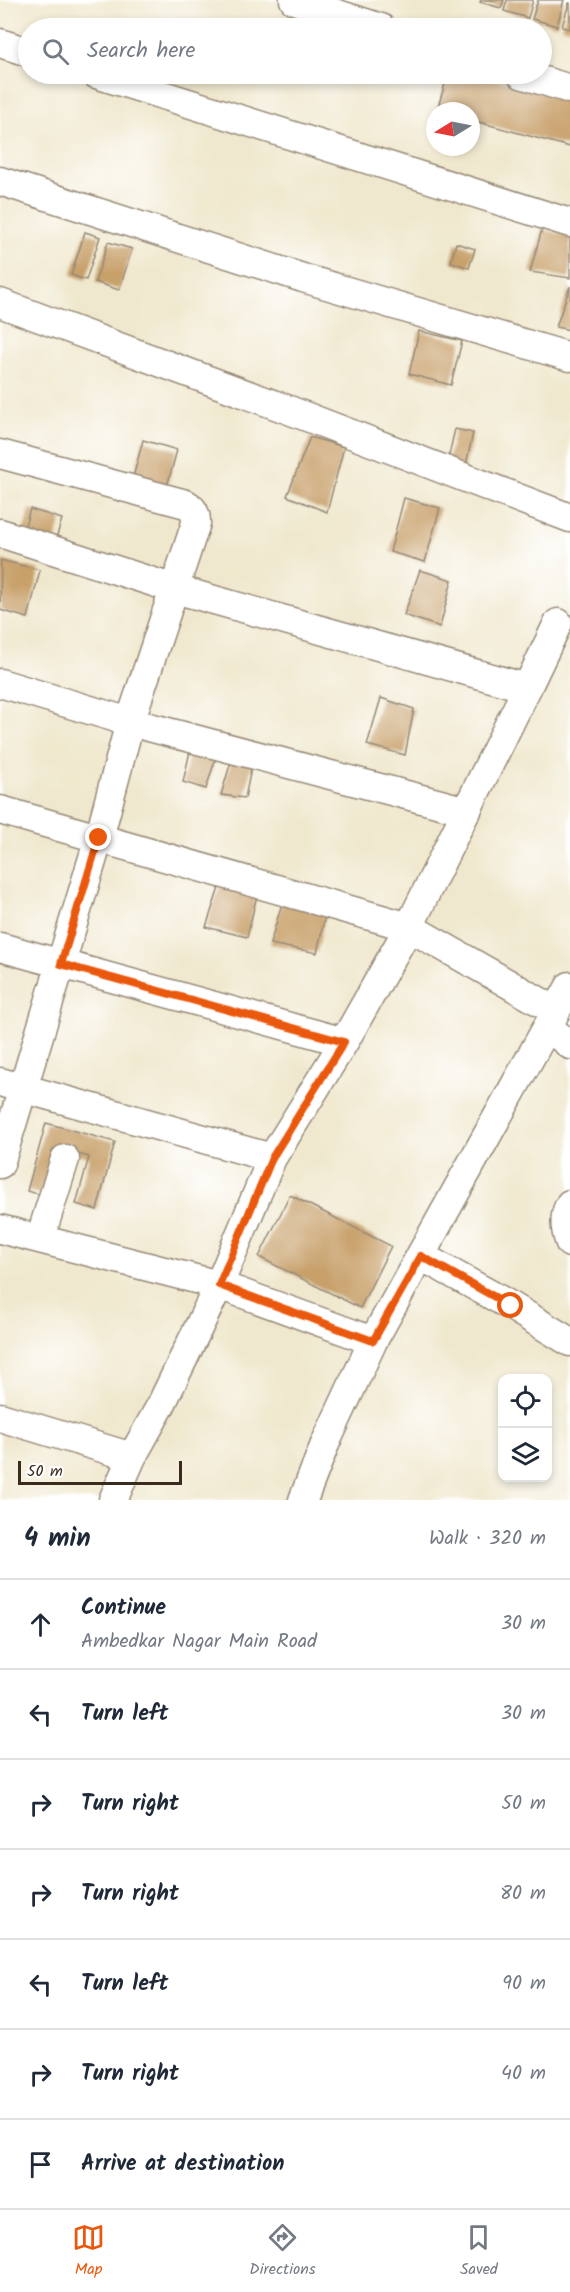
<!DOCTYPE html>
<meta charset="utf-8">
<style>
:root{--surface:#fff;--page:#f6f6f7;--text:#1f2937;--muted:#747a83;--line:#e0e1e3;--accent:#ea580c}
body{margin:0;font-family:Kalam,sans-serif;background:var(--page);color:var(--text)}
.controls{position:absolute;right:18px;bottom:18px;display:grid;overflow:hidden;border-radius:12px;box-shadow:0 3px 9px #0003}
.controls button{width:54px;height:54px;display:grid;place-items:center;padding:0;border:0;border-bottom:2px solid var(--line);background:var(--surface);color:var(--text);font:30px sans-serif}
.compass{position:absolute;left:426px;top:102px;width:54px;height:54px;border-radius:50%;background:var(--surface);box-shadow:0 3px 9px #0003;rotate:260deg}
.scale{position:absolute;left:18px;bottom:15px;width:164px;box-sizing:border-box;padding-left:6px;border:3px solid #3b2a1e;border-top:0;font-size:16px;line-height:21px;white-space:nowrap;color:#3b2a1e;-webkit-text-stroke:4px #fff;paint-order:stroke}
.stop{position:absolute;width:18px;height:18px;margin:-14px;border:4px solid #ea580c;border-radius:50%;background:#fff}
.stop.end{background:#ea580c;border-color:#fff;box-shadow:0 2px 6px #0008}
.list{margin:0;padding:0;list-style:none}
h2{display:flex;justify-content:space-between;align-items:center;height:78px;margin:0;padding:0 24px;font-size:26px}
h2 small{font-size:20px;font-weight:400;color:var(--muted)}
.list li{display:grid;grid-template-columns:39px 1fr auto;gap:18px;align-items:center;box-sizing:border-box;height:90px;padding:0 24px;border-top:2px solid var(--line)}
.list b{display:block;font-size:22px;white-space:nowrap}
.list p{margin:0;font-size:20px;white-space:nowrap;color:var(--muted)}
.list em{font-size:20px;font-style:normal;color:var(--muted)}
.icon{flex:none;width:33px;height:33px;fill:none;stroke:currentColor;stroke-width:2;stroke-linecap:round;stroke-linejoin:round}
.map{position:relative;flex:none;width:570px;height:1500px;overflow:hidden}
.search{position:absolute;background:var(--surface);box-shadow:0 3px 9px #0003;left:18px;right:18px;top:18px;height:66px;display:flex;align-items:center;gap:15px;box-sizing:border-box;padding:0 21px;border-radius:33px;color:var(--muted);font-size:22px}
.sheet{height:708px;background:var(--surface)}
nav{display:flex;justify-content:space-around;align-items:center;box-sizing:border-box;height:84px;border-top:2px solid var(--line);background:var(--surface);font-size:16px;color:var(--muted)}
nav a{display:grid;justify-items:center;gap:3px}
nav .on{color:var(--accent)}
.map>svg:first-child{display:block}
.building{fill:#c8a06a}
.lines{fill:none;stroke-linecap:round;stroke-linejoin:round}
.minor-casing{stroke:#968976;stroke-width:31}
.minor{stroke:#fff;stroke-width:28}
.route{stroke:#ea580c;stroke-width:8}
</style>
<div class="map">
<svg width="570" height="1500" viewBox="0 0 570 1500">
<rect width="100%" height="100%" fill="#fff"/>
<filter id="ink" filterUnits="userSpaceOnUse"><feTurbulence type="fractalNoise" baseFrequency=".0167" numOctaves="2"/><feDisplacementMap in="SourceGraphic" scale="12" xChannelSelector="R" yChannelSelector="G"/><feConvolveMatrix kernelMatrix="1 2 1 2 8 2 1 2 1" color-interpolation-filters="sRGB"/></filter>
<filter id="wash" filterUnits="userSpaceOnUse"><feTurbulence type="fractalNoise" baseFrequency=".008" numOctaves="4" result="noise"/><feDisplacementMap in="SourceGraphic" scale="24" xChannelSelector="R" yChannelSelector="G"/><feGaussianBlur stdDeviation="1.35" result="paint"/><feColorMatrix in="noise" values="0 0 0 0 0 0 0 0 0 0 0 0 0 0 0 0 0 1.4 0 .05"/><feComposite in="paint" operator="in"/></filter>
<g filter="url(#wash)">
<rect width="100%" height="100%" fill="#f0e8ce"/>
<g id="blocks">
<path class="building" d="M 481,0 L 504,0 L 501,8 L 480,2 Z
M 507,0 L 533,0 L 528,18 L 504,11 Z
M 538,0 L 564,0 L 557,26 L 532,19 Z
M 569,3 L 570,3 L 570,29 L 562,27 Z
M 448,74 L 480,74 L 570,100 L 570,147 L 471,120 L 471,111 L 437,110 Z
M 542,229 L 570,236 L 570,278 L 530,272 Z
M 85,232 L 100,237 L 86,280 L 71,275 Z
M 108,242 L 132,249 L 119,290 L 95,282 Z
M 456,243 L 475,249 L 469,268 L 451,262 Z
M 570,286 L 570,330 L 556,327 Z
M 419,331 L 462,341 L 451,385 L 409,374 Z
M 455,429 L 473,433 L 465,469 L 447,464 Z
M 310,437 L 344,447 L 327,512 L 287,496 Z
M 143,440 L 177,450 L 165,494 L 131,485 Z
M 404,498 L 440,508 L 425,562 L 390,552 Z
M 30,509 L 62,519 L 54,545 L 22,535 Z
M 1,560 L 40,570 L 28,618 L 0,610 Z
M 420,570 L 452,580 L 440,627 L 404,615 Z
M 381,698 L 414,709 L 405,755 L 367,745 Z
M 191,747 L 217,754 L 206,789 L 183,782 Z
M 232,758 L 252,764 L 245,798 L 221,795 Z
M 221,882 L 258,891 L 247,937 L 206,927 Z
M 283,900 L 326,912 L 317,953 L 270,944 Z
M 46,1123 L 115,1142 L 97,1210 L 76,1204 L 89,1157 L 63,1150 L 50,1197 L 27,1191 Z
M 290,1195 L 391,1246 L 360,1308 L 259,1257 Z"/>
</g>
</g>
<g filter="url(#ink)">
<use href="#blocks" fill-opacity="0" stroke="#968976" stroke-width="1.5"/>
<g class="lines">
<g class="minor-casing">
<path id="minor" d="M 294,0 L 381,28
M 0,43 L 28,52
M 96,74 L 570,223
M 521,74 L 570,89
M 0,181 L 303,278 L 570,357
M 0,303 L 289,410 L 570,518
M 0,454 L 186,504 C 194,509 196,514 196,523 L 130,722 L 99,838 L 0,1164
M 0,533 L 175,589 L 527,688 L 409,927 L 344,1042 L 272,1158 L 219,1285 L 161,1405 L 132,1457 L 113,1500
M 0,683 L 130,722 L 467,811
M 527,688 L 558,623
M 0,810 L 409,927 L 556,1011
M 0,947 L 344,1042
M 548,1027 L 570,1045
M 0,1082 L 272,1158
M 570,1204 C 563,1216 565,1230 570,1243
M 0,1229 L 219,1285 L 373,1341
M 40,1239 L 65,1159
M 421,1256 L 511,1306 L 570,1342
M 0,1417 L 132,1457
M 303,1500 L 325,1444 L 373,1341 L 570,986"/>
</g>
<use href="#minor" class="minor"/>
</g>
</g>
<g class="lines" filter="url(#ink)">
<path class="route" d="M 99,838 L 61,964 L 344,1042 L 272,1158 L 219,1285 L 373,1341 L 421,1256 L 511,1306"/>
</g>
</svg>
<div class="controls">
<button><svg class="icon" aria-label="locate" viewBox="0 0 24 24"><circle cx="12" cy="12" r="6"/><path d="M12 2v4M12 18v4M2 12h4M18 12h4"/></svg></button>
<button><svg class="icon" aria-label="layers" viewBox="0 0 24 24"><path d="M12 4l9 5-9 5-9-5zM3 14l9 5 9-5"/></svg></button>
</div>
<svg class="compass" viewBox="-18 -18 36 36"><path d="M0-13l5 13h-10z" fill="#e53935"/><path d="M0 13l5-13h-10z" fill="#747a83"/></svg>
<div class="scale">50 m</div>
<div class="stop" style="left:511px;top:1306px"></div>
<div class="stop end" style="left:99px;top:838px"></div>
<div class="search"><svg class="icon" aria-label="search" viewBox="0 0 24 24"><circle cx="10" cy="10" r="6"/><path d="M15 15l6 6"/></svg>Search here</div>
</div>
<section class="sheet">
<h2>4 min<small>Walk · 320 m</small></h2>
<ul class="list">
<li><svg class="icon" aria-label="ahead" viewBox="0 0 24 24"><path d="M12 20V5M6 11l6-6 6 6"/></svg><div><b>Continue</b><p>Ambedkar Nagar Main Road</p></div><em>30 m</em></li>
<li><svg class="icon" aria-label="left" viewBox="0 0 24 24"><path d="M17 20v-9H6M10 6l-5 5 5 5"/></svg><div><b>Turn left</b></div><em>30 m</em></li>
<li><svg class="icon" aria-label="right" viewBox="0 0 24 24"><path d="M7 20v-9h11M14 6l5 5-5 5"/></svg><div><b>Turn right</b></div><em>50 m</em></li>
<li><svg class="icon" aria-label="right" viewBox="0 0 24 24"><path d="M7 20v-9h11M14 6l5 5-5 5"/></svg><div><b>Turn right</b></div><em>80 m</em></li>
<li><svg class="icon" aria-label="left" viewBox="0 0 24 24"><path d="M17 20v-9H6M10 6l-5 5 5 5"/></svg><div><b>Turn left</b></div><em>90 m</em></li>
<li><svg class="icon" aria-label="right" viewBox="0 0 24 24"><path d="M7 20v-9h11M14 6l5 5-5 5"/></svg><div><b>Turn right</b></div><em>40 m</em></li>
<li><svg class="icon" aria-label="arrive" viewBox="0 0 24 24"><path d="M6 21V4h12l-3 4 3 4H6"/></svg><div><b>Arrive at destination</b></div></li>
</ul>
</section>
<nav>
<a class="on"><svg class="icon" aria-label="map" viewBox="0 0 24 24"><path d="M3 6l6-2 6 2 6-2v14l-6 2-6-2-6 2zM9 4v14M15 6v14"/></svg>Map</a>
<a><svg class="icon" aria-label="directions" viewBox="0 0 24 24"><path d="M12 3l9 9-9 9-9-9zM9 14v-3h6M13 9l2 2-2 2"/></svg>Directions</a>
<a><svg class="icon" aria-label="saved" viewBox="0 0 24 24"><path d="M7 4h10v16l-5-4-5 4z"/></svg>Saved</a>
</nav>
